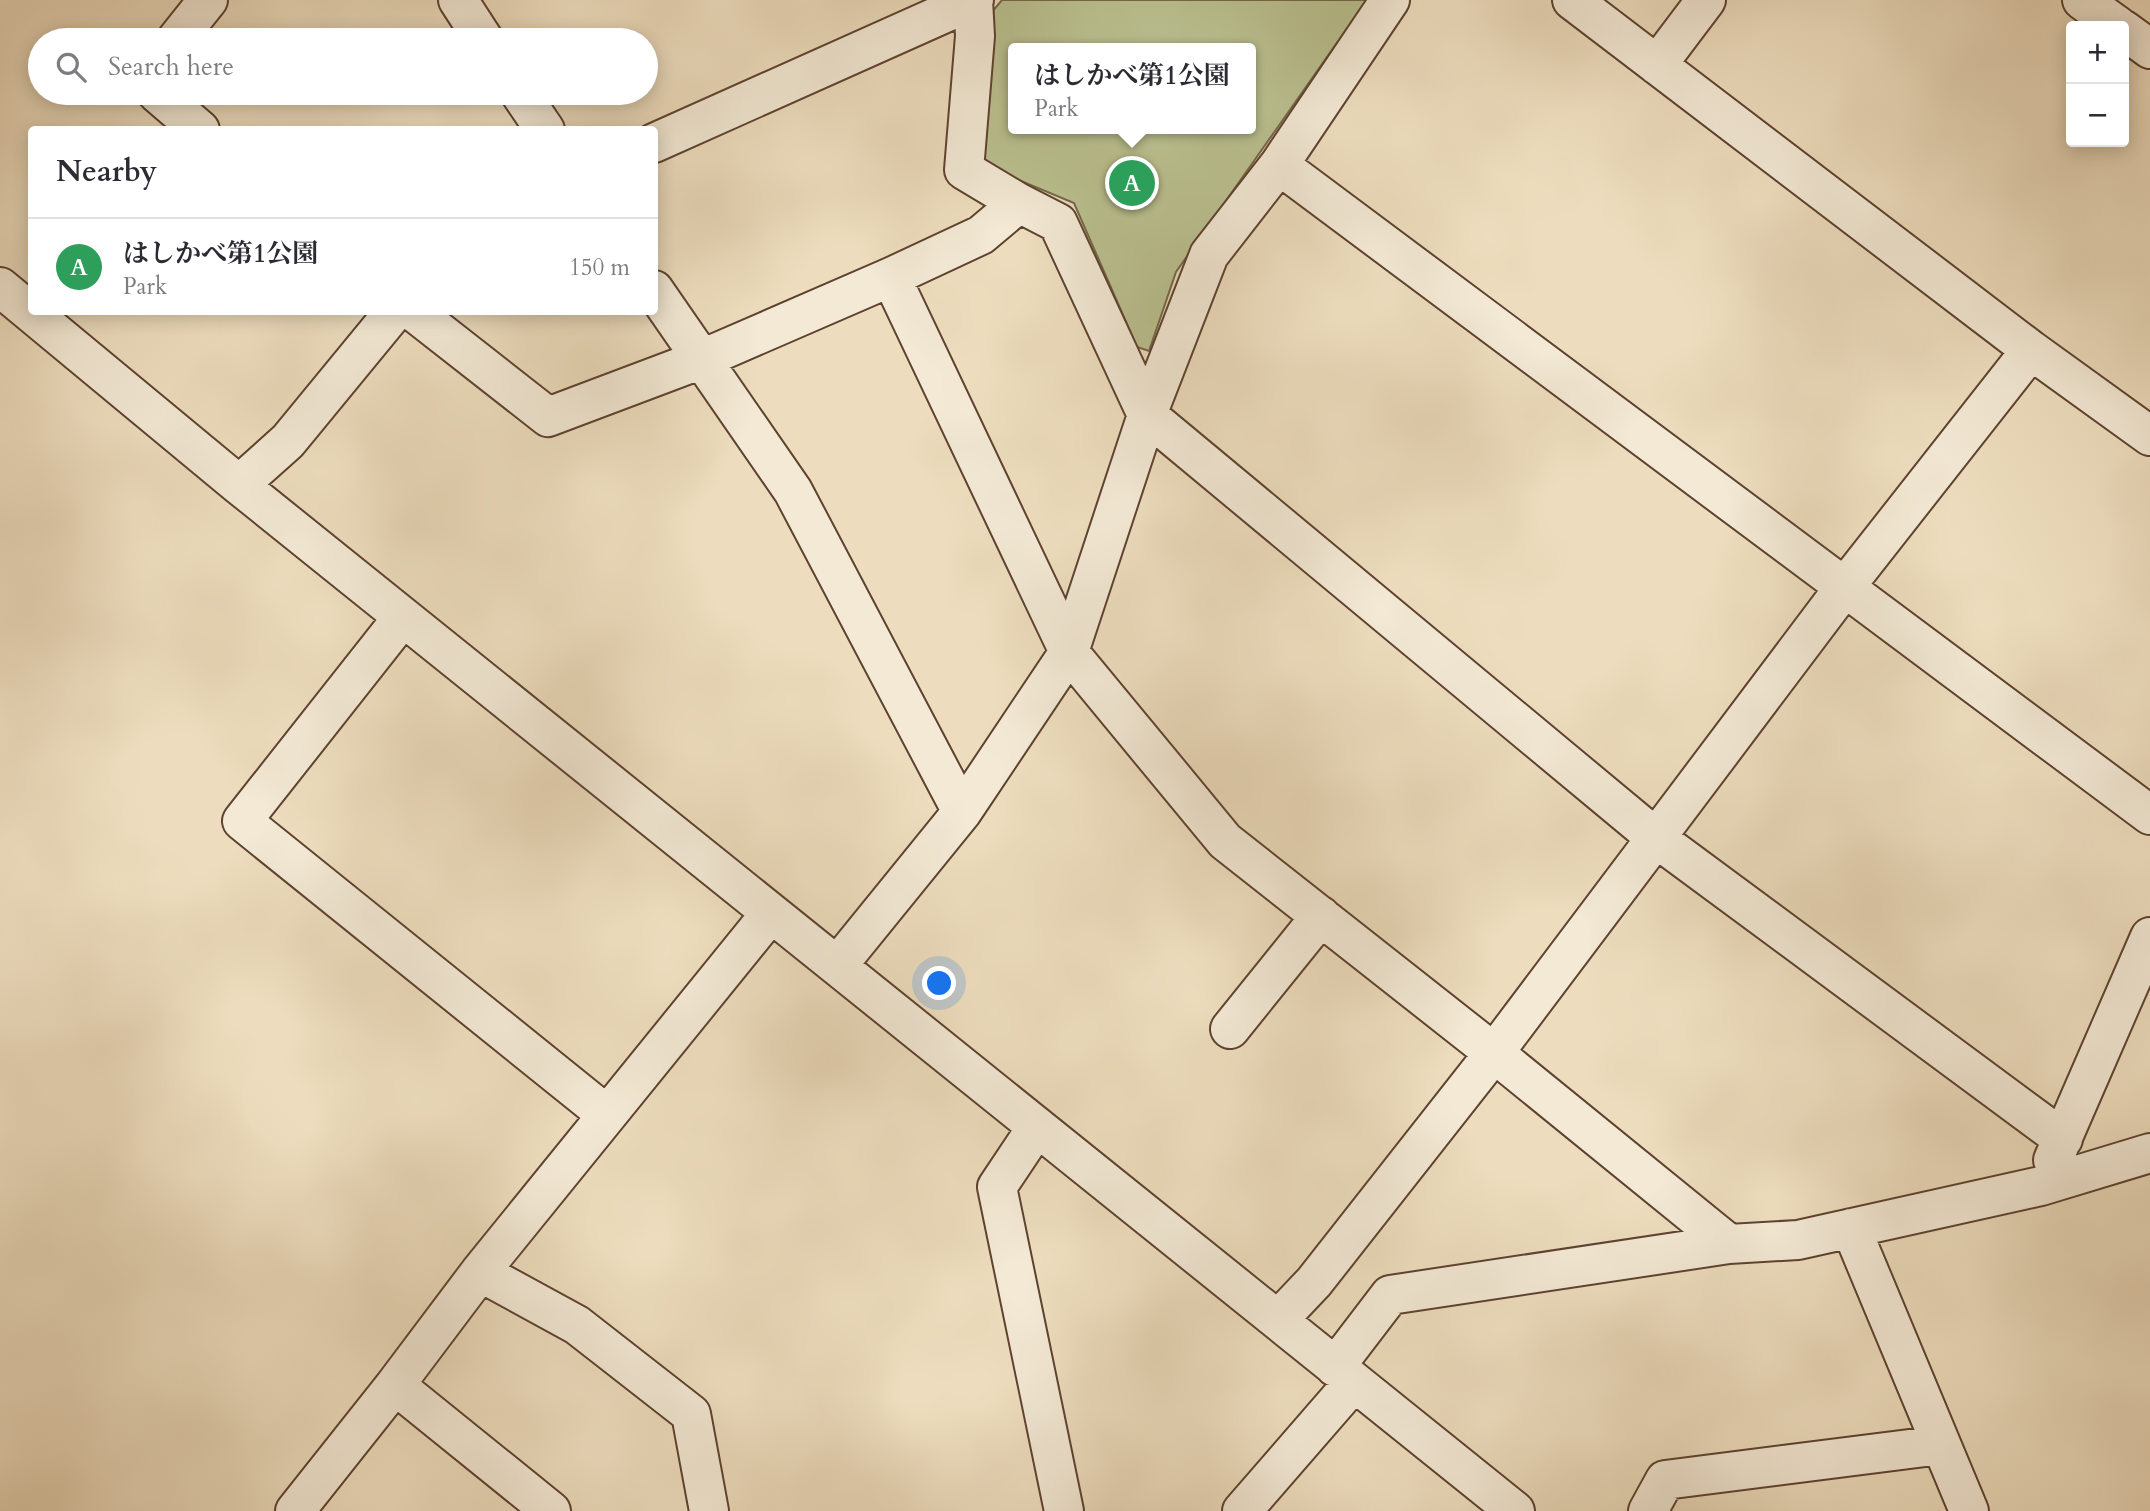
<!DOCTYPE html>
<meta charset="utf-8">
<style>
:root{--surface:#fff;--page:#f2f2f3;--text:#2b2b33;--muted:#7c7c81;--line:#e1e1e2;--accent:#0f766e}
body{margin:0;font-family:Cardo,"Noto Serif JP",serif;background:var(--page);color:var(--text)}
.controls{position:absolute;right:21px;top:21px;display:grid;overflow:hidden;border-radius:7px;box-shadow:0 4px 18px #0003}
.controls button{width:63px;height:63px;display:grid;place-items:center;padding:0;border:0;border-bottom:2px solid var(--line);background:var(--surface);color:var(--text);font:35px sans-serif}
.you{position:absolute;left:940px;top:984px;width:24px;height:24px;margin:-18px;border:5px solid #fff;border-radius:50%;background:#1a73e8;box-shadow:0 0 0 10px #1a73e833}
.badge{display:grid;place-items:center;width:46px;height:46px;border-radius:50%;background:var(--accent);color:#fff;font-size:23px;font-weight:700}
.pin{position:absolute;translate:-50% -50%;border:4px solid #fff;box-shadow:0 2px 7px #0006}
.popup{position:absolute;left:1008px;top:43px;width:248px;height:91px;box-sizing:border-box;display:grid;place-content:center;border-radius:7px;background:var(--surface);filter:drop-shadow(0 2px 5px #0005);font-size:23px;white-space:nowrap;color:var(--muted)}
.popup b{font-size:26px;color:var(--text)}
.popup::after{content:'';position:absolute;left:50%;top:100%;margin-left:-14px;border:14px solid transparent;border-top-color:var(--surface)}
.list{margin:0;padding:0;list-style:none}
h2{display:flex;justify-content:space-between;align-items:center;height:91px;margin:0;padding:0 28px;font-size:30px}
h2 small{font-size:23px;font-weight:400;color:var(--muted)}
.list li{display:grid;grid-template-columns:46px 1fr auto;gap:21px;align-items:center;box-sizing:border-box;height:98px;padding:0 28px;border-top:2px solid var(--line)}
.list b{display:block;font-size:26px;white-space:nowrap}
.list p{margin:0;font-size:23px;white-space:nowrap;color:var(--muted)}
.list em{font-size:23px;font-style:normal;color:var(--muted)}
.icon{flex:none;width:38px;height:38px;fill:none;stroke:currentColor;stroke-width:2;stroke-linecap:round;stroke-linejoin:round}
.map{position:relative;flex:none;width:2150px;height:1511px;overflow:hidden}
.search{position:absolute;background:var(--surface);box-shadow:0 4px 18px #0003;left:28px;top:28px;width:630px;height:77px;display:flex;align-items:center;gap:18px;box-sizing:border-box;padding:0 24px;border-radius:38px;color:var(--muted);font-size:26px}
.panel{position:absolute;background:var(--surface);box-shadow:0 4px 18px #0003;left:28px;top:126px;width:630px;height:189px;border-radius:7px}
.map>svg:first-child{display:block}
.green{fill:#bac090;stroke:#746848;stroke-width:2;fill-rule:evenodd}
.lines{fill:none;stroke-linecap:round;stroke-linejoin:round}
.minor-casing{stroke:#5e4230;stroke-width:42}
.minor{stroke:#f3e9d5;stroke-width:38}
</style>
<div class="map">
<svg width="2150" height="1511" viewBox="0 0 2150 1511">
<rect width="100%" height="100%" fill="#edddbe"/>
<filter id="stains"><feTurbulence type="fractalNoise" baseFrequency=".00286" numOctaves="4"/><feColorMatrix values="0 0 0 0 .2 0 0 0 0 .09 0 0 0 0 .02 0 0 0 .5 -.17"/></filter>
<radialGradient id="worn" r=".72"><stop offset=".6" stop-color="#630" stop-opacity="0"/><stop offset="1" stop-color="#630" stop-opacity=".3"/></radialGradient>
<path class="green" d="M 1002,0 L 1367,0 L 1176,272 L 1149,351 L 1137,347 L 1074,203 L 978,163 L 991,13 ZM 1013,48 L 1251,48 L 1251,129 L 1013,129 Z"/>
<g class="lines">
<g class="minor-casing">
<path id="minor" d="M 458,0 L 484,40
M 973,0 L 975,36 L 964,170 L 1019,203 L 1058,223 L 1147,415 L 1656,838 L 2063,1139
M 1572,0 L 2031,350 L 2150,436
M 2082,0 L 2118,26
M 2124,30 L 2150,49
M 176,40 L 208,0
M 1657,65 L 1706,0
M 157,93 L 200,130
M 520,93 L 545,130
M 654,143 L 974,0
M 1279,165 L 2150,815
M 891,277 L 1069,652 L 1225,841 L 1494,1053 L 1729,1244
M 0,287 L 239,485 L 1515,1511
M 654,290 L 793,491 L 962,812
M 414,312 L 548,417 L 702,359 L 891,277 L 981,235 L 1019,203
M 239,485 L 288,441 L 394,312
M 403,617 L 242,821 L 607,1115
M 837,966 L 962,812 L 1069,652 L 1147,415 L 1209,255 L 1279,165 L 1390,0
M 1230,1029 L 1321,916
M 1037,1127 L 997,1187 L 1064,1511
M 2053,1160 L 2150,937
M 1851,1228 L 1969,1511
M 480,1272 L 577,1325 L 691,1414 L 709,1511
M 1278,1320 L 1314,1282 L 1494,1053 L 1844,588 L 2031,350
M 1335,1367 L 1390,1295 L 1729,1244 L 1798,1240 L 2041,1186 L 2150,1153
M 395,1385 L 551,1511
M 295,1511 L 395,1385 L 480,1272 L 771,913
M 1242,1511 L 1354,1382
M 1648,1511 L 1665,1480 L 1941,1445"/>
</g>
<use href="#minor" class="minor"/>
</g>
<rect width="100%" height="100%" filter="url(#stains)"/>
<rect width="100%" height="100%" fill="url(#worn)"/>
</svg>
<div class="controls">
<button>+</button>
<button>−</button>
</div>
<div class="you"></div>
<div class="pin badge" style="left:1132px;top:183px;background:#2e9e5b">A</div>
<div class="popup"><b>はしかべ第1公園</b>Park</div>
<div class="search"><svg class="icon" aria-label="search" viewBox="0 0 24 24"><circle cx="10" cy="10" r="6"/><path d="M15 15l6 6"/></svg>Search here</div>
<section class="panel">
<h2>Nearby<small></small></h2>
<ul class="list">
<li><span class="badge" style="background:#2e9e5b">A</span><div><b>はしかべ第1公園</b><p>Park</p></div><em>150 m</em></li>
</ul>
</section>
</div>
